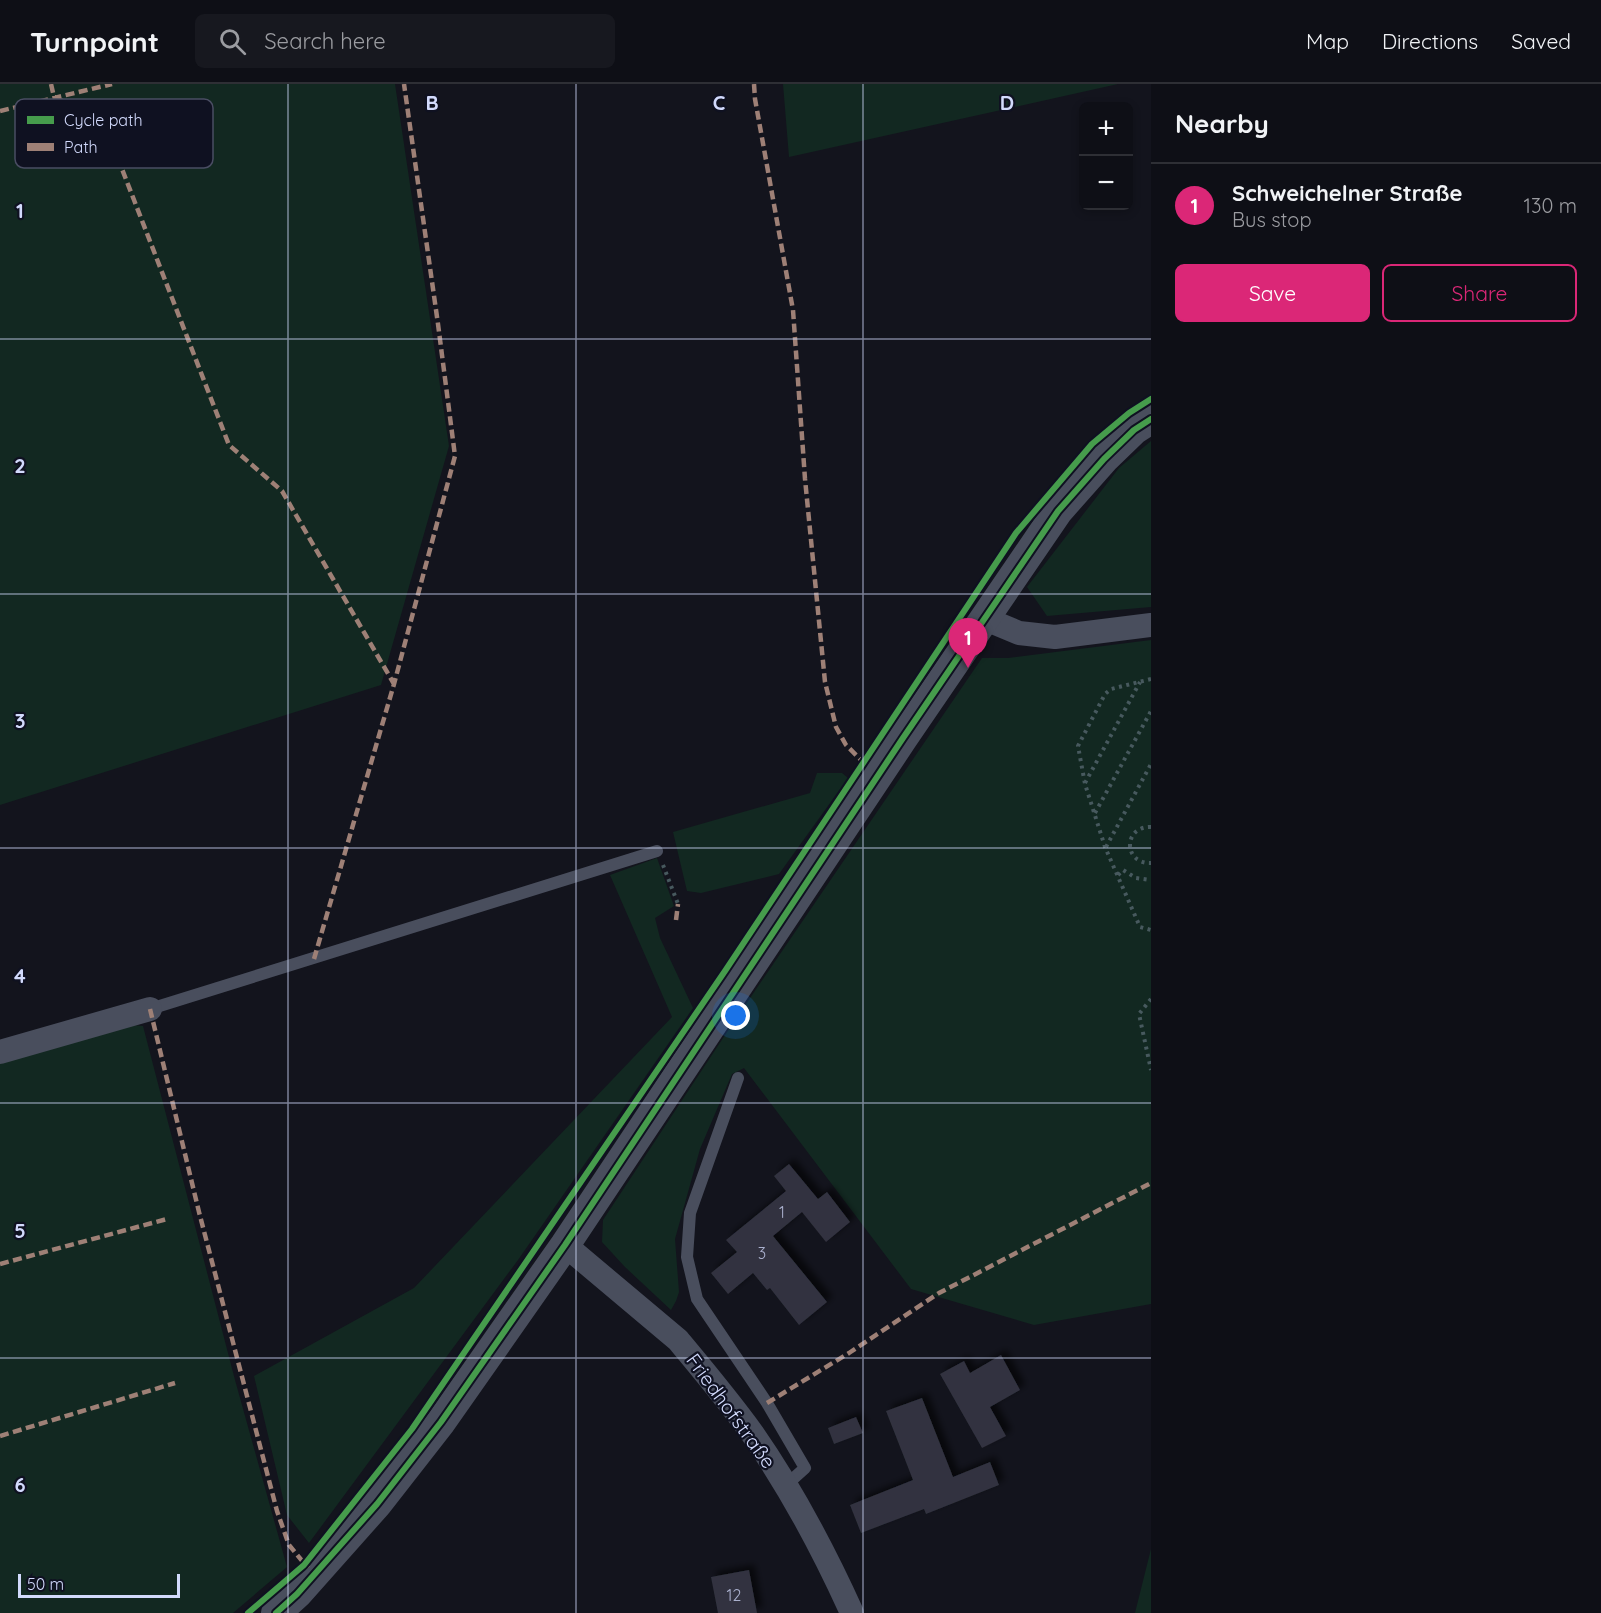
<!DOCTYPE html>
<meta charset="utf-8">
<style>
:root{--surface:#0e0f16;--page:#17181f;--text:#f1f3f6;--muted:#9b9ca1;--line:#2e2f35;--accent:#db2777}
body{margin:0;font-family:Quicksand,sans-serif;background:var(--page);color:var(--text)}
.controls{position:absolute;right:18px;top:18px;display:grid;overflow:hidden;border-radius:9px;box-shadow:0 3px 9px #0003}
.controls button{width:54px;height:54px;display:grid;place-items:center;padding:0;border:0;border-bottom:2px solid var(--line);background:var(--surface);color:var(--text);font:30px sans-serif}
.scale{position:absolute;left:18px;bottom:15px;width:162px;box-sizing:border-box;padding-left:6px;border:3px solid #d2dafc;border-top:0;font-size:16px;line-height:21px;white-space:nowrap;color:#d2dafc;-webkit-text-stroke:4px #0f1121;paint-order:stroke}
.you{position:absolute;left:736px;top:932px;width:21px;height:21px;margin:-15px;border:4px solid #fff;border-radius:50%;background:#1a73e8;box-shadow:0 0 0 9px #1a73e833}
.badge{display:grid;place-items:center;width:39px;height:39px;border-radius:50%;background:var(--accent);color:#fff;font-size:20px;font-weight:700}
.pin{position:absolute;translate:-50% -50px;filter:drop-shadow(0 2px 3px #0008)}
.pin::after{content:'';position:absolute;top:32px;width:21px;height:18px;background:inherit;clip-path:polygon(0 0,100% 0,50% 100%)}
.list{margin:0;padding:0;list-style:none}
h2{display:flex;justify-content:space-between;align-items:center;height:78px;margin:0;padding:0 24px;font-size:26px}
h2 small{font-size:20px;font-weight:400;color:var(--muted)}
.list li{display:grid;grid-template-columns:39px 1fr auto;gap:18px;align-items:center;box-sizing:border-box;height:84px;padding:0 24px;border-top:2px solid var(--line)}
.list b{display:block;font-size:22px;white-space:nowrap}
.list p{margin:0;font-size:20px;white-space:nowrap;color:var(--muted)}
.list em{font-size:20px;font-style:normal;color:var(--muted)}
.actions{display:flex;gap:12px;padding:18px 24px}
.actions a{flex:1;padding:14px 0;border:2px solid var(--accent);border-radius:9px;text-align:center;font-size:21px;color:var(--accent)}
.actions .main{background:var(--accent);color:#fff}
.icon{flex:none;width:33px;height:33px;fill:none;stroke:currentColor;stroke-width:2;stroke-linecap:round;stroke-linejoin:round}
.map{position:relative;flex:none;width:1151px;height:1529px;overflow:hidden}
header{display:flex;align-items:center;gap:36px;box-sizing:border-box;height:84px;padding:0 30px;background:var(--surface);border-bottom:2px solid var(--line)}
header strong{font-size:28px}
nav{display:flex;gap:33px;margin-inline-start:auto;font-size:21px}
.search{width:420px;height:54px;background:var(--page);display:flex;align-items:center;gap:15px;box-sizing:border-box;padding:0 21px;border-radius:9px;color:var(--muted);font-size:22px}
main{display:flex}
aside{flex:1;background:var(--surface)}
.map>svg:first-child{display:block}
.green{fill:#122821}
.building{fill:#31333f;filter:url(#shadow)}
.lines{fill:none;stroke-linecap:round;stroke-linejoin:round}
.path{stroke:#47595e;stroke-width:4;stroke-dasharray:3 4.5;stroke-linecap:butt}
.service{stroke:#494e5d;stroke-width:12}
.minor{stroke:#494e5d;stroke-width:24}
.tertiary{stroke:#494e5d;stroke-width:30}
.quiet{stroke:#9e8076;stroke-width:4.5;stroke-dasharray:9 4.5;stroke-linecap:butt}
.cycleway-casing{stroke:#0f1121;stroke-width:10}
.cycleway{stroke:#469c4c;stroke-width:6}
.grid{fill:none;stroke:#d2dafc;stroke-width:1.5;stroke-opacity:0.55}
.labels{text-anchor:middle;stroke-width:4.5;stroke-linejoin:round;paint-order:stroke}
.number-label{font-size:16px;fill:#aab0cd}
.street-label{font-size:20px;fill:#d2dafc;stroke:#0f1121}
.key{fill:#0f1121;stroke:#4a4d63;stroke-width:1.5}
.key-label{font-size:16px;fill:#d2dafc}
.grid-label{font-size:20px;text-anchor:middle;font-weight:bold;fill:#d2dafc;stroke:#0f1121;stroke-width:4.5;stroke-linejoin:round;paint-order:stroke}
</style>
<header>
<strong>Turnpoint</strong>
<div class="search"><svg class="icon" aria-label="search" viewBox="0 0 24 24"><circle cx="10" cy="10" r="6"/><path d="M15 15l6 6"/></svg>Search here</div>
<nav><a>Map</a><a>Directions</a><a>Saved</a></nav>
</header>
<main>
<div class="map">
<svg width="1151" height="1529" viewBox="0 0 1151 1529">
<defs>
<filter id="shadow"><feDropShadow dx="5.5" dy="-5.5" stdDeviation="3" flood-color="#0009"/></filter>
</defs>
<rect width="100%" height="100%" fill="#13141d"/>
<path class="green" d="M 0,0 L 395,0 L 449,362 L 381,601 L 0,721 Z
M 783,0 L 1118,0 L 789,73 Z
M 1151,357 L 1151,523 L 1047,532 L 1027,503 L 1119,384 Z
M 1151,556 L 1151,1220 L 1034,1241 L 911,1205 L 744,984 L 732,990 L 700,1065 L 675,1155 L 679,1208 L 676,1217 L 671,1226 L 625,1183 L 602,1158 L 603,1136 L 731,942 L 982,574 L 1008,574 Z
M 817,689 L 842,689 L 848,694 L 779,790 L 701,809 L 687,807 L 673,748 L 810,709 Z
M 657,774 L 674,822 L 655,834 L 660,854 L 693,924 L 518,1176 L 309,1459 L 287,1431 L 254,1292 L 414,1204 L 672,933 L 610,791 Z
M 132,941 L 143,942 L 235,1296 L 287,1483 L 233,1529 L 0,1529 L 0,978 Z
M 1151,1465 L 1151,1529 L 1135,1529 Z"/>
<path class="building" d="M 789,1080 L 818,1115 L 827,1108 L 850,1138 L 826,1158 L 802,1128 L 773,1152 L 827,1218 L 799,1241 L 770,1204 L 767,1206 L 753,1189 L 728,1210 L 711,1189 L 737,1168 L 726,1156 L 786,1107 L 774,1092 Z
M 1001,1271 L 1020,1306 L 990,1323 L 1006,1352 L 982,1364 L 940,1290 L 964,1277 L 970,1289 Z
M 922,1314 L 953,1393 L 990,1378 L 999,1401 L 926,1430 L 924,1425 L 861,1449 L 850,1421 L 913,1396 L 886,1327 Z
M 856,1333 L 863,1349 L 834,1360 L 828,1344 Z
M 749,1486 L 757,1529 L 718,1529 L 711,1493 Z"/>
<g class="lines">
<path class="path" d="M 1151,595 L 1111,605 L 1105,610 L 1078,662 L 1085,700 L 1105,763 L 1140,843 L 1151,846
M 1085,699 L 1140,598
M 1095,729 L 1151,627
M 1151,743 C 1123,742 1123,780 1151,779
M 1106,763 L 1151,680
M 663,781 L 678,820
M 1118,791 L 1123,786 L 1136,794 L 1151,796
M 1151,915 L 1139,930 L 1151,986"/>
<path class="service" d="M 150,925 L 657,767
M 738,994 L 690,1129 L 687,1173 L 697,1215 L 767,1319 L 805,1384 L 785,1402"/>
<path class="minor" d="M 983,534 L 1019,549 L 1055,553 L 1151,541
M 0,968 L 150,925
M 565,1161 L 678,1256 C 703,1286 729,1317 752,1349 C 791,1405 824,1467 852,1529"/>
<path class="tertiary" d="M 276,1529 L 297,1510 L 377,1420 L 441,1338 L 565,1161 L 903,654 L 1058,427 L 1104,375 L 1134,346 L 1151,335"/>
<path class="quiet" d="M 51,0 L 54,13 L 103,36 L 229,361 L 282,407 L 394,600
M 754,0 L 755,15 L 793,226 L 805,395 L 825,598 L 836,643 L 846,661 L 867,682
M 0,27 L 112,0
M 676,836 L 678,820
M 314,875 L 394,600 L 455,372 L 438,240 L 404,0
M 150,925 L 199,1128 L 277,1427 L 289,1461 L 308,1484
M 0,1180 L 167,1135
M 767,1319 L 849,1269 L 939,1209 L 1151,1099
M 0,1352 L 175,1299"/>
<g class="cycleway-casing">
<path id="cycleway" d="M 248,1529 L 304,1481 L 412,1345 L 725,887 L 1016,449 L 1092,360 L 1129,329 L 1151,315
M 276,1529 L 297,1510 L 377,1420 L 441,1338 L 565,1161 L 903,654 L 1058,427 L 1104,375 L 1134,346 L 1151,335"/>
</g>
<use href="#cycleway" class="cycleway"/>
</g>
<path class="grid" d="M 288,0 L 288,1529M 576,0 L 576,1529M 863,0 L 863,1529M 0,255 L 1151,255M 0,510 L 1151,510M 0,764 L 1151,764M 0,1019 L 1151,1019M 0,1274 L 1151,1274"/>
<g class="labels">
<g class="number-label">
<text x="782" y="1134">1</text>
<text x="762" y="1175">3</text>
<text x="734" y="1517">12</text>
</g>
<g class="street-label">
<text transform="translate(731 1327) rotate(54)" y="7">Friedhofstraße</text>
</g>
</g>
<rect x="15" y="15" width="198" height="69" rx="9" class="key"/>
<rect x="27" y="32" width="27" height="8" fill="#469c4c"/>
<rect x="27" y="59" width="27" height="8" fill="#9e8076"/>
<g class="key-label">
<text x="64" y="42">Cycle path</text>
<text x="64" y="69">Path</text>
</g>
<g class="grid-label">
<text x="432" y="26">B</text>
<text x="719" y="26">C</text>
<text x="1007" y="26">D</text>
<text x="20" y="134">1</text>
<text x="20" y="389">2</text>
<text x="20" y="644">3</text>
<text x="20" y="899">4</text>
<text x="20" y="1154">5</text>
<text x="20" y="1408">6</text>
</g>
</svg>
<div class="controls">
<button>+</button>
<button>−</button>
</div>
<div class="scale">50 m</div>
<div class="you"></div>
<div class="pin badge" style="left:968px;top:584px">1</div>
</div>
<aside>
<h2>Nearby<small></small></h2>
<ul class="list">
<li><span class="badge">1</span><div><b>Schweichelner Straße</b><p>Bus stop</p></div><em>130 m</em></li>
</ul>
<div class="actions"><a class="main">Save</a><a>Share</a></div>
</aside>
</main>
